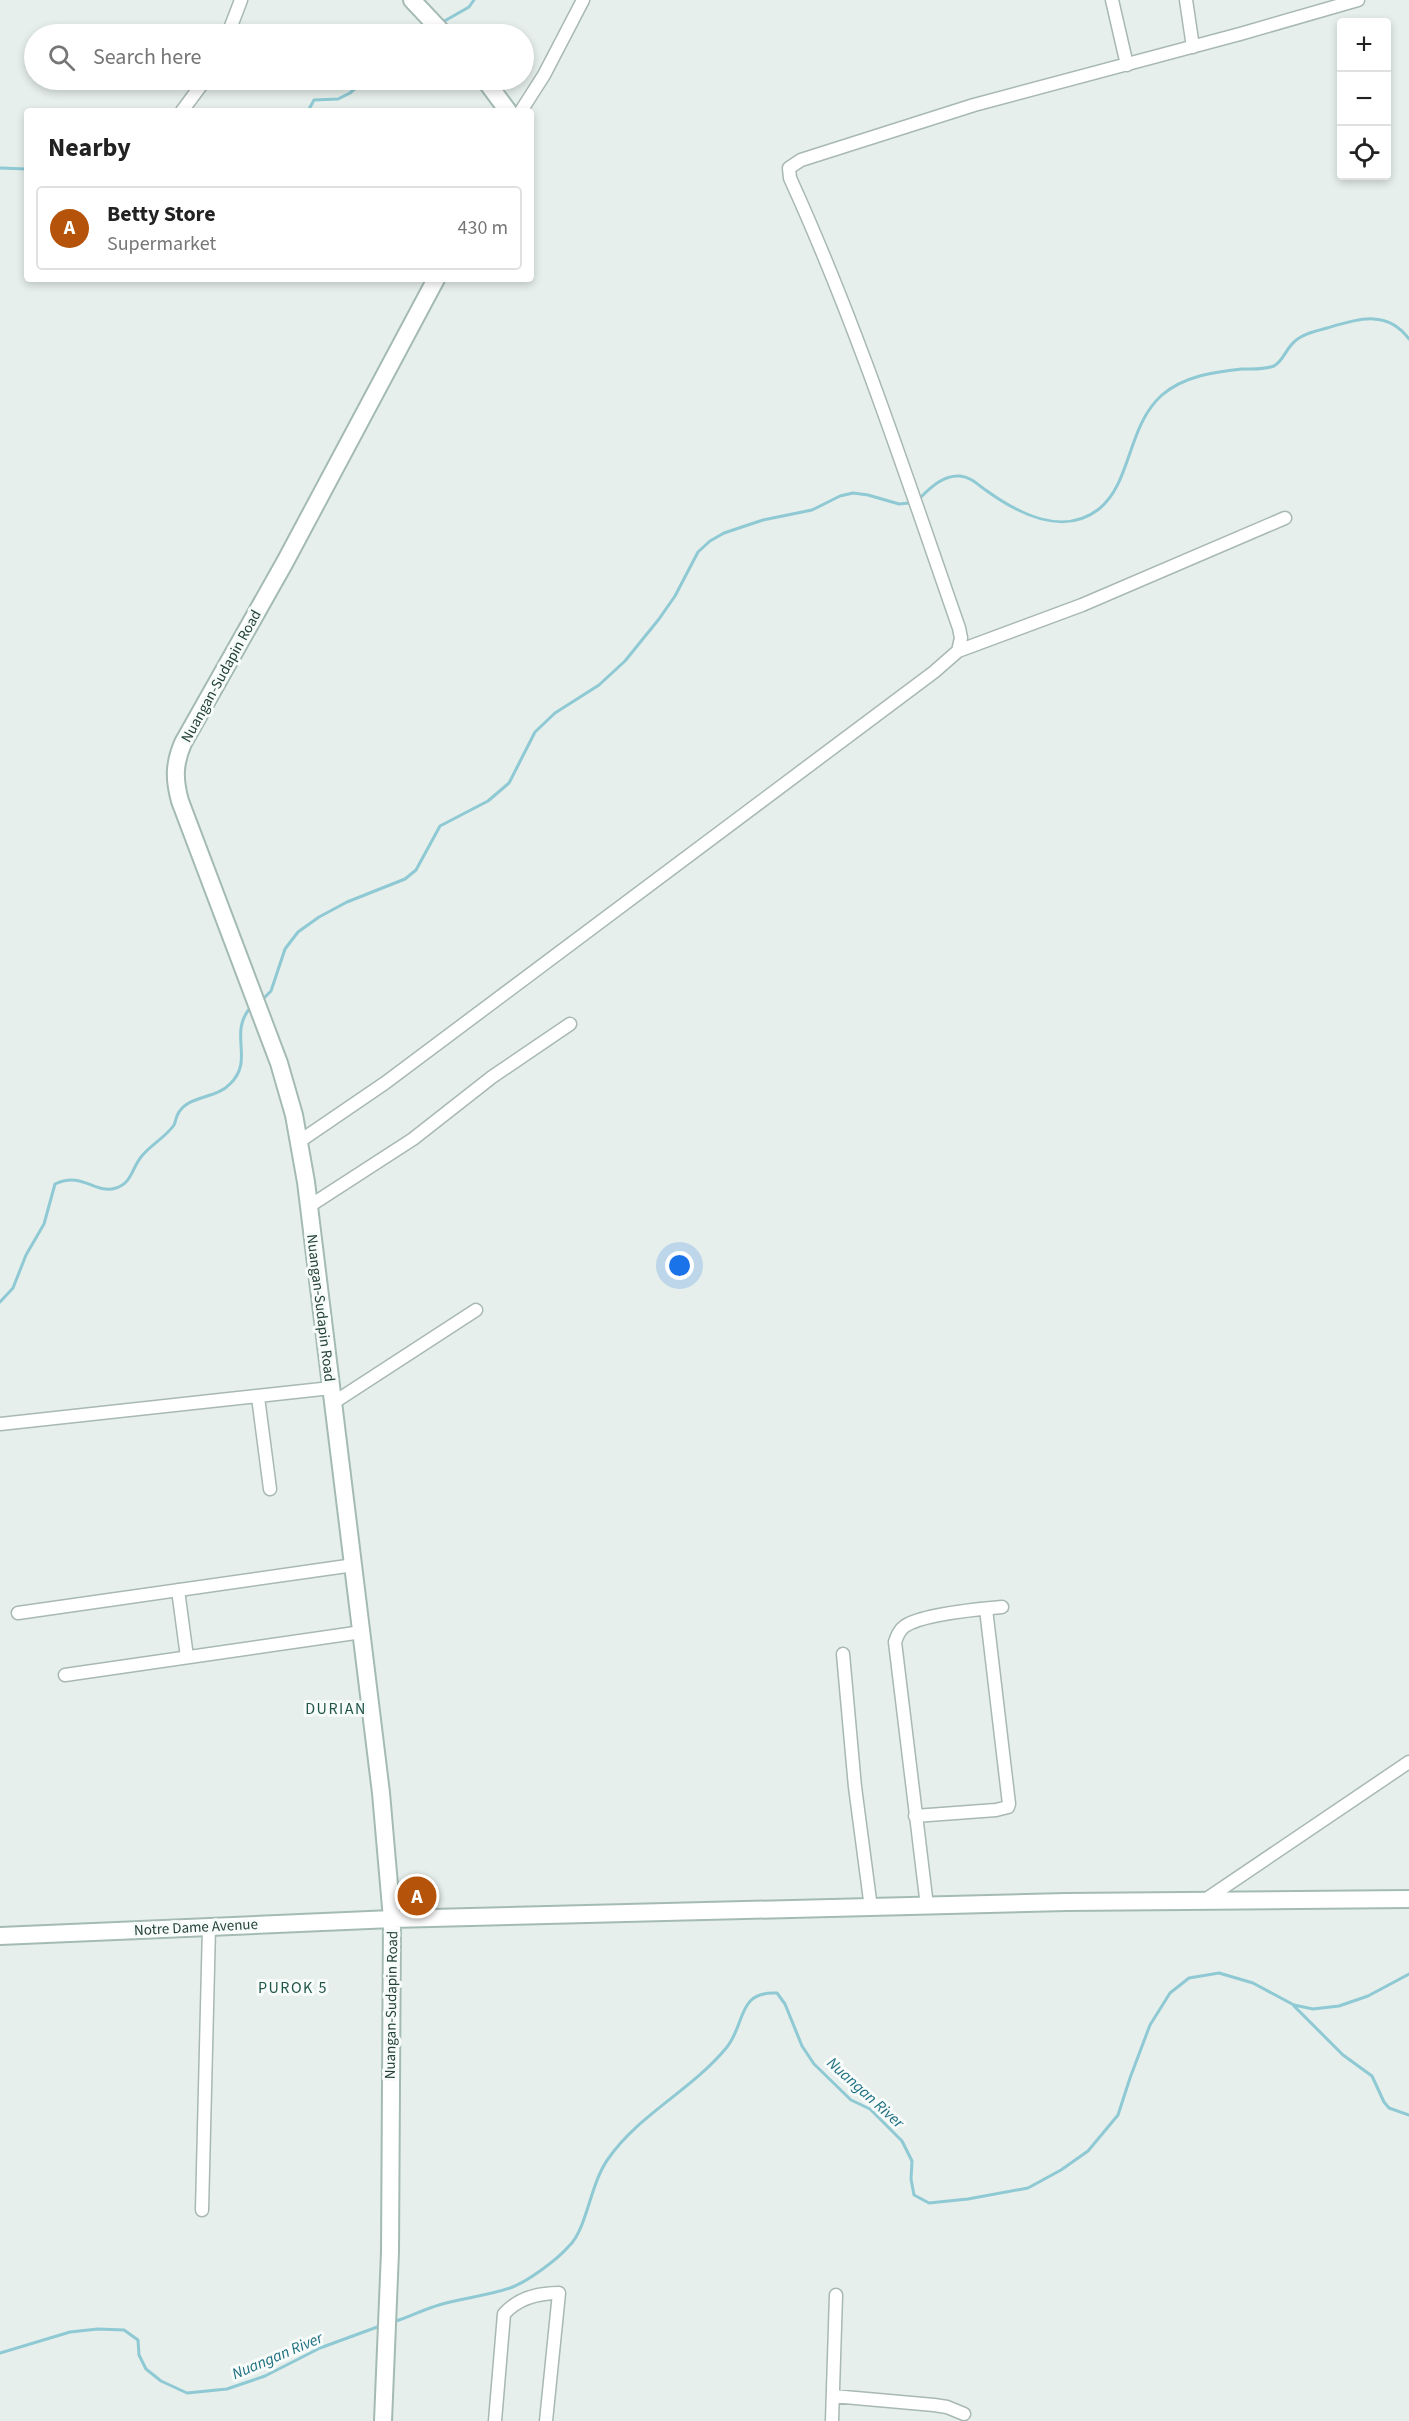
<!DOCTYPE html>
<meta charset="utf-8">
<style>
:root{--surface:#fff;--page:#f2f2f2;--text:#222;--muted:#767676;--line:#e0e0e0;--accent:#b45309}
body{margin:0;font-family:"Source Sans 3",sans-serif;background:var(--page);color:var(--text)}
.controls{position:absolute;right:18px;top:18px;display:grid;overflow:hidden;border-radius:6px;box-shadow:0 3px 9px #0003}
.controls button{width:54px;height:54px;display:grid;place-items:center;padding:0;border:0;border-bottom:2px solid var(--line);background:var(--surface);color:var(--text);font:30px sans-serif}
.you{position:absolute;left:680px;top:1266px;width:21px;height:21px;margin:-15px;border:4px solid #fff;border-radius:50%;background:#1a73e8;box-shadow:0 0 0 9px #1a73e833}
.badge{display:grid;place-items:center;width:39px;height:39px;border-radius:50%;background:var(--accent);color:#fff;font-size:20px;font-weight:700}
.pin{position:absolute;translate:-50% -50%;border:3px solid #fff;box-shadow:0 2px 6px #0006}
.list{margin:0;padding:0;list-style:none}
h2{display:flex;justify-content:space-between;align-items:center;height:78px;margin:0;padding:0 24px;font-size:26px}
h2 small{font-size:20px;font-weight:400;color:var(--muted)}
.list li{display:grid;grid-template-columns:39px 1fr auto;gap:18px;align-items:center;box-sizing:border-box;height:84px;margin:0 12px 12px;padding:0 12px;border:2px solid var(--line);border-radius:6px}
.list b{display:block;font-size:22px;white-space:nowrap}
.list p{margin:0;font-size:20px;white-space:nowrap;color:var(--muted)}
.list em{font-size:20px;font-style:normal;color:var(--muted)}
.icon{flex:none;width:33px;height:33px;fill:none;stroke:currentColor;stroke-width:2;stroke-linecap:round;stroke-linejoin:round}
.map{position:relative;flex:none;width:1409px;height:2421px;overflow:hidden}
.search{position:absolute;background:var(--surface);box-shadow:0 3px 9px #0003;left:24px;top:24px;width:510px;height:66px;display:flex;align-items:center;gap:15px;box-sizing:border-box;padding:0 21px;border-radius:33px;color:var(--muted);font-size:22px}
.panel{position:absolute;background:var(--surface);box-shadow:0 3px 9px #0003;left:24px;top:108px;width:510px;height:174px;border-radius:6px}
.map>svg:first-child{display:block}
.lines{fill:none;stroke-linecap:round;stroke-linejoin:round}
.stream{stroke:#8ec9d4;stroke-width:3}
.street-casing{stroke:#a8b8b2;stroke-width:15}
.secondary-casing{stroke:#a4bbb3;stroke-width:20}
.street{stroke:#fff;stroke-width:12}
.secondary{stroke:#fff;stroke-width:16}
.labels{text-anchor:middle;stroke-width:6;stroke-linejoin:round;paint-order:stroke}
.street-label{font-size:15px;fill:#24423a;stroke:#f7fbf9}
.neighbourhood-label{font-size:16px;letter-spacing:1.5px;fill:#1f5548;stroke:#f7fbf9}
.water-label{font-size:16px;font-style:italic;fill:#1c6f80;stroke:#f7fbf9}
</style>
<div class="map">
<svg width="1409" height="2421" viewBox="0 0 1409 2421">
<rect width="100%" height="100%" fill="#e6efeb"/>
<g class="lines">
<path class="stream" d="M 441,23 L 469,7 L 474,0
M 396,34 L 428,28
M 308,111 L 314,100 L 338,99 L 350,93 L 365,80
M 0,168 L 27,169
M 921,497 C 932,486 944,475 960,476 C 971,477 978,485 987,491 C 1019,514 1063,537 1099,509 C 1132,482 1127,426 1162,395 C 1184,376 1214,372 1242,369 C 1253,369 1263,370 1274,366 C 1283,361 1286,349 1294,342 C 1302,334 1316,331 1327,328 C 1358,319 1387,309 1409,339
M 262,1000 L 271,991 L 285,949 L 298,932 L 319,917 L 347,902 L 405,879 L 416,870 L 440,826 L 488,801 L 509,783 L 535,732 L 555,713 L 599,685 L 625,661 L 659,619 L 675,596 L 698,552 L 710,541 L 724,533 L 763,520 L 812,510 L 840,496 L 853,493 L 868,495 L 899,504 L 909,503
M 0,1302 L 13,1288 L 26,1255 L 44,1224 L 55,1184 C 83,1171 95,1195 116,1188 C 132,1183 132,1168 141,1157 C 150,1145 165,1138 174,1125 C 176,1121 176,1116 179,1112 C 190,1095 216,1099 230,1084 C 255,1060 228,1034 250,1008
M 1294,2006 L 1343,2055 L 1372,2076 L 1384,2102 L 1389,2108 L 1409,2115
M 396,2321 C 411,2316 425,2309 439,2305 C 462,2298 487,2296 510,2288 C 527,2282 557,2260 569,2246 C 587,2229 590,2184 608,2159 C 639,2114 692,2090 727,2047 C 746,2023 737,1991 777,1993 L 785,2004 L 802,2046 L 814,2064 L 851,2100 L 870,2109 L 902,2141 L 912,2161 L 911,2179 L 914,2195 L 929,2203 L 968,2199 L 1028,2188 L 1061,2170 L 1088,2151 L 1118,2115 L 1130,2078 L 1150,2025 L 1170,1993 L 1189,1978 L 1219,1973 L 1253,1983 L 1294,2005 L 1313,2009 L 1339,2006 L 1368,1996 L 1409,1974
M 0,2353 L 70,2332 L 98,2329 L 124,2330 L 138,2340 L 139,2355 L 146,2369 L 161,2381 L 187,2393 L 227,2389 L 265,2376 L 320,2348 L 380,2326"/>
<g class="street-casing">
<path id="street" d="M 1112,0 L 1127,65
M 1186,0 L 1193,47
M 228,34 L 241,0
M 182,111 L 205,80
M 521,111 L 544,75 L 583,0
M 958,651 L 961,638 L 959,628 C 906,476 857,325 790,178 L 789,168 L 801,160 L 974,105 L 1240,34 L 1358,0
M 300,1141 L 385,1083 L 934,672 L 958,651 L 1082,605 L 1285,518
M 308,1207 L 413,1139 L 492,1077 L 570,1024
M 258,1397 L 270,1489
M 333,1403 L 476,1310
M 0,1424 L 331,1388
M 178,1590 L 187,1657
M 18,1613 L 354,1565
M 843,1654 L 855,1787 L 871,1908
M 65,1675 L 362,1632
M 915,1816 L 996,1810 L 1008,1807 L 1009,1804 L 986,1609
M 1202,1902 L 1409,1762
M 927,1906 L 895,1642 C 897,1636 899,1630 905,1626 C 923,1614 979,1609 1002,1607
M 202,2210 L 209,1927
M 833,2396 L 934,2405 L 947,2407 L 964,2414
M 495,2421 L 504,2314 C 518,2298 538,2293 559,2293 L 546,2421
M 832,2421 L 836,2295"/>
</g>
<g class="secondary-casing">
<path id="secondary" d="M 412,0 L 444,34
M 485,80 L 508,111
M 0,1936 L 392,1919 L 1066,1902 L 1409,1899
M 383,2421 L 390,2252 L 392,1919 L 381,1793 L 306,1182 L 294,1115 L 279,1063 L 180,801 C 174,779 174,764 183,743 L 285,562 L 436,279"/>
</g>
<use href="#street" class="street"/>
<use href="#secondary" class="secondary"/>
</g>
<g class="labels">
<g class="street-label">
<text transform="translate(221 676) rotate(-61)" y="5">Nuangan-Sudapin Road</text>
<text transform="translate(321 1308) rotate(83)" y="5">Nuangan-Sudapin Road</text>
<text transform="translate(196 1927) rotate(-3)" y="5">Notre Dame Avenue</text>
<text transform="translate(391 2005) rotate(-89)" y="5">Nuangan-Sudapin Road</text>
</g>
<g class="neighbourhood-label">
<text x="336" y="1714">DURIAN</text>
<text x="293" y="1993">PUROK 5</text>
</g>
<g class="water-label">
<text transform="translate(866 2092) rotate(42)" y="6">Nuangan River</text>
<text transform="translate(277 2355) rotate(-23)" y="6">Nuangan River</text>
</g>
</g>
</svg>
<div class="controls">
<button>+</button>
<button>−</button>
<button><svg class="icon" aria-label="locate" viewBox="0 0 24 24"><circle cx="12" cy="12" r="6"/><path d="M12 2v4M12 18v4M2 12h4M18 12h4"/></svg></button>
</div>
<div class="you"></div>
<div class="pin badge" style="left:417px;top:1896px">A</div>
<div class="search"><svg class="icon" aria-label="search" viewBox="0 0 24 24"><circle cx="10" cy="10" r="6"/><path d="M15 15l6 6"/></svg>Search here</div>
<section class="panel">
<h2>Nearby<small></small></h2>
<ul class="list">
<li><span class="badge">A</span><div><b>Betty Store</b><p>Supermarket</p></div><em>430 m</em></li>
</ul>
</section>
</div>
